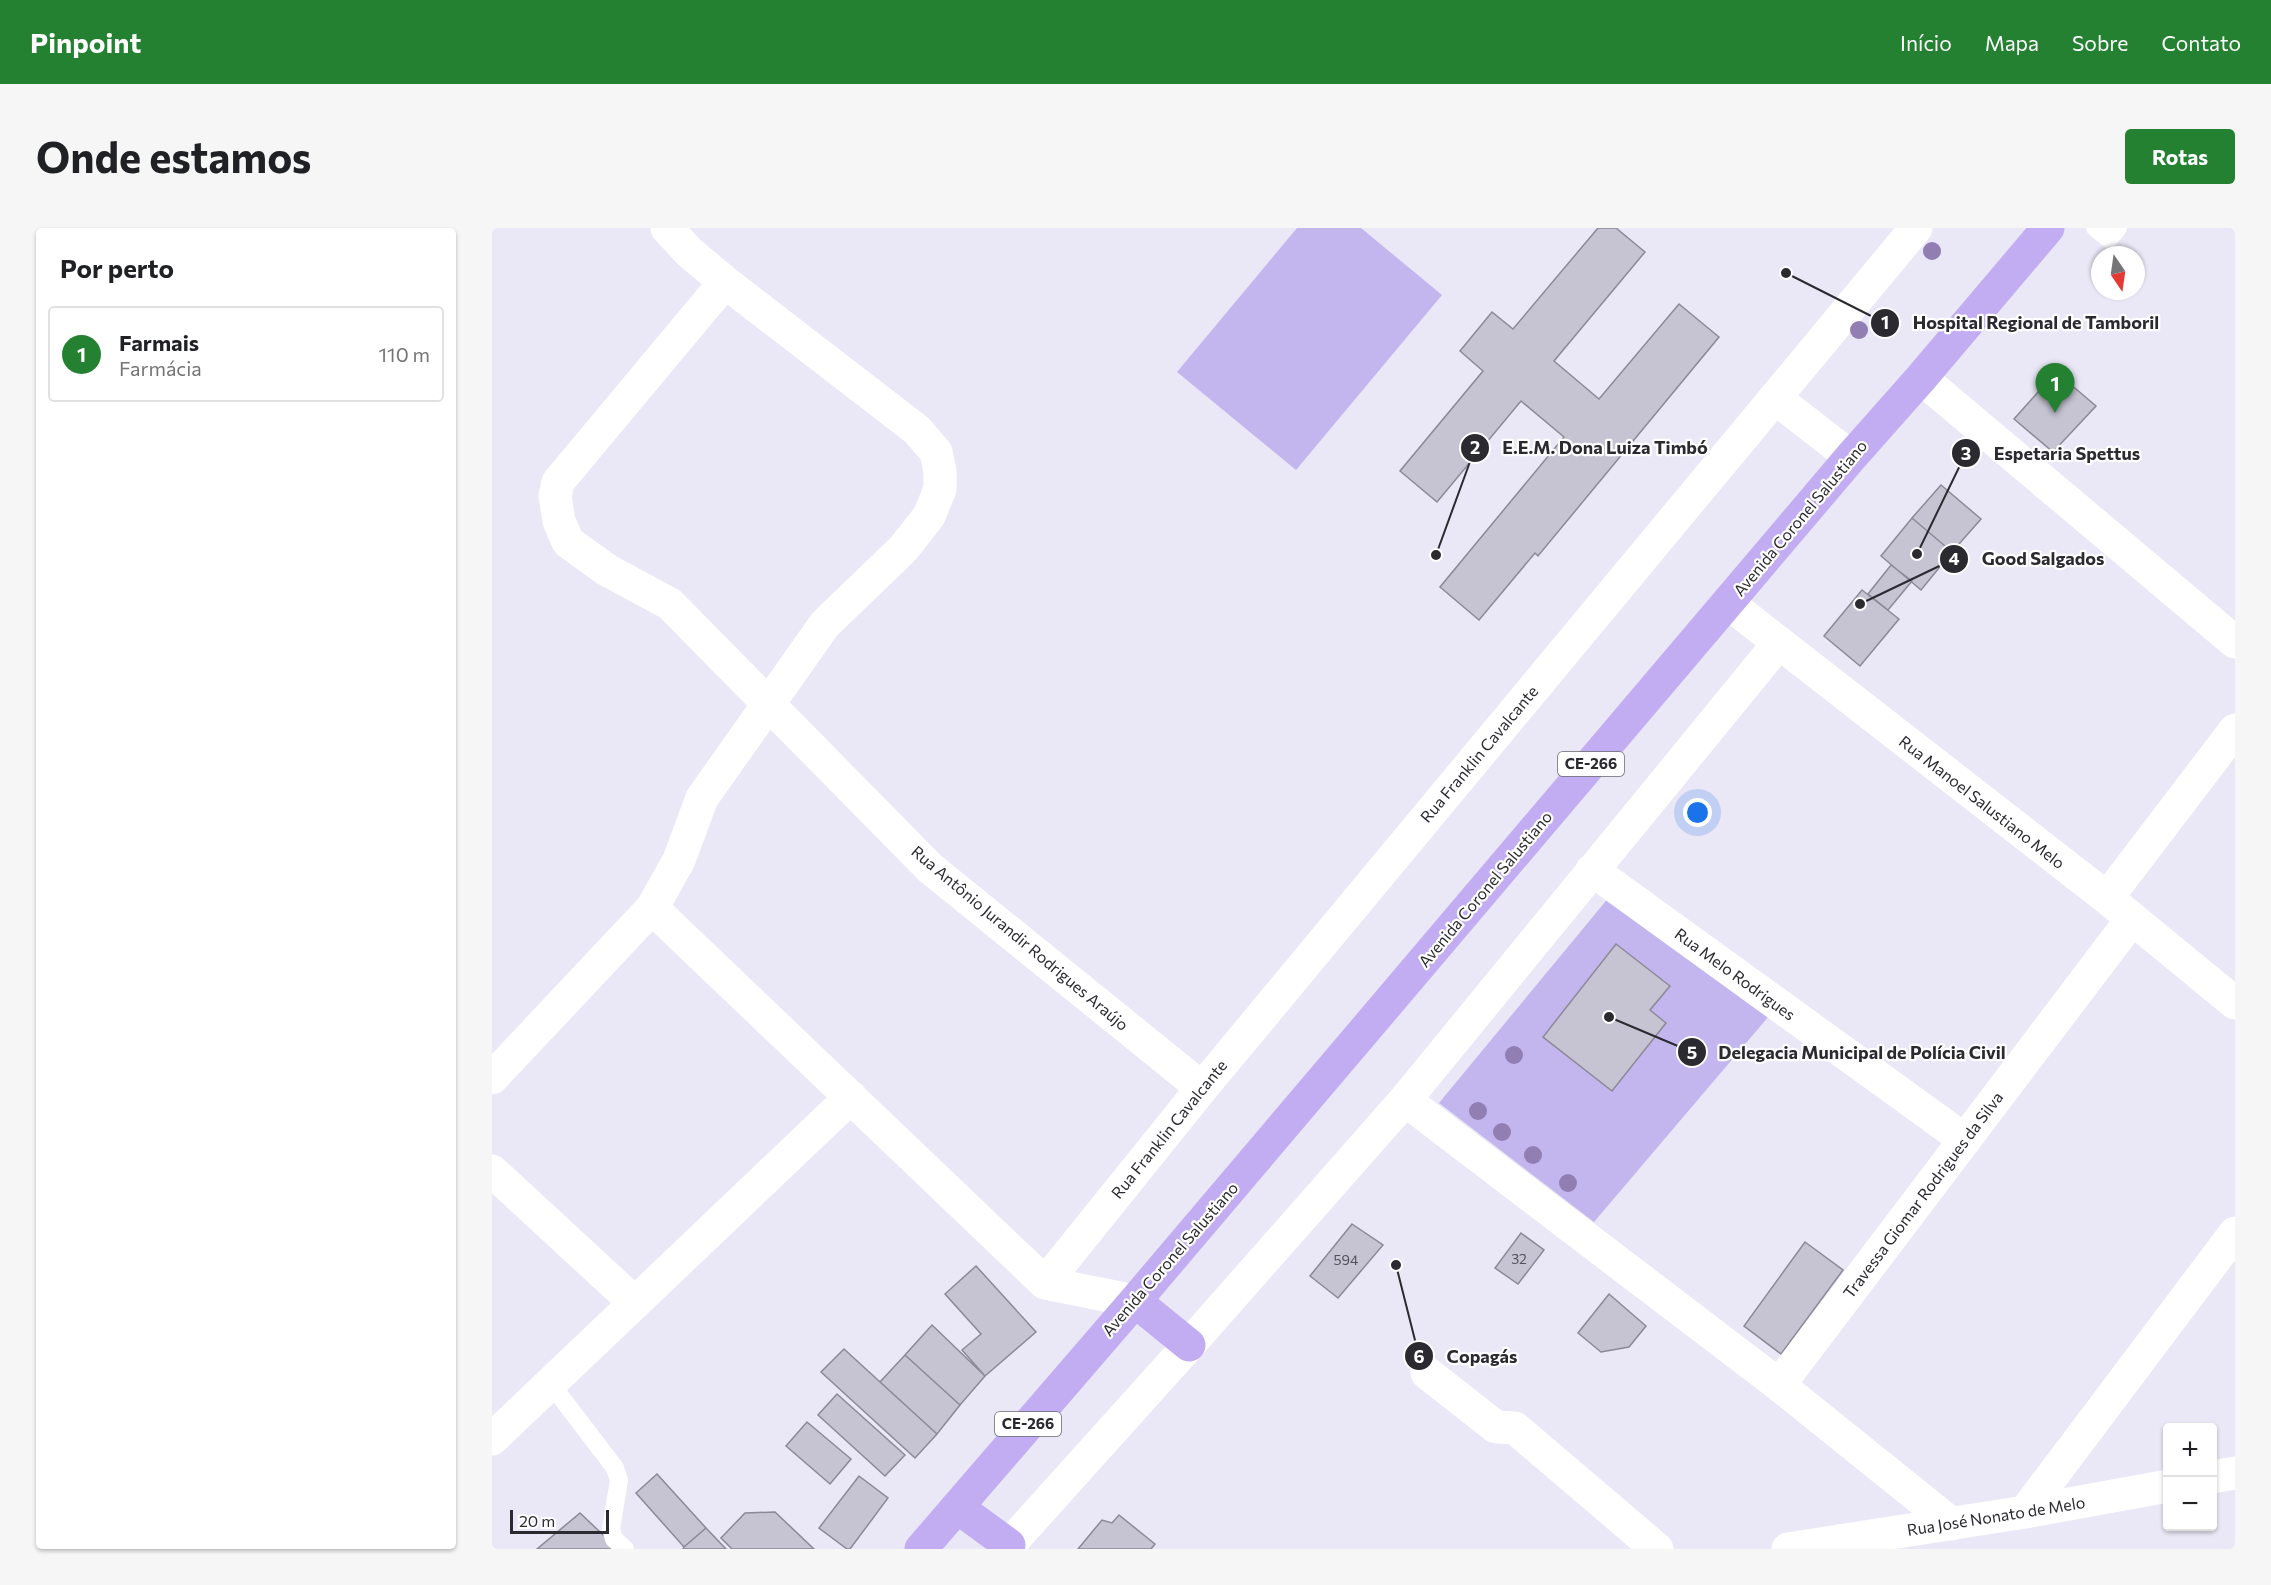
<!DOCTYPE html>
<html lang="pt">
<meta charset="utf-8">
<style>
:root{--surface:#fff;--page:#f6f6f6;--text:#202124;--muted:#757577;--line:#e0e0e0;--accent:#258132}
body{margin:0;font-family:Commissioner,sans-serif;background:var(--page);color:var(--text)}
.controls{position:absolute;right:18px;bottom:18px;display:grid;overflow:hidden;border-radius:6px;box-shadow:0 2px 4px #0004}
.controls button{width:54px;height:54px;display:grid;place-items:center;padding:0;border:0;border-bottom:2px solid var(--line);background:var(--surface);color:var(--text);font:30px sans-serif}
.compass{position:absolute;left:1599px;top:18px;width:54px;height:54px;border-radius:50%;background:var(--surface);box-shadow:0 2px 4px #0004;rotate:167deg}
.scale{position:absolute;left:18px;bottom:15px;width:99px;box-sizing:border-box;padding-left:6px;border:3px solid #2b2a30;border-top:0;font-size:16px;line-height:21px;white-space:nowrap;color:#2b2a30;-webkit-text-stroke:4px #fff;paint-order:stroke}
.you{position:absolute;left:1206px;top:585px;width:21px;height:21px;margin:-15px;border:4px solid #fff;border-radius:50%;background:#1a73e8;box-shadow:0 0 0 9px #1a73e833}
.badge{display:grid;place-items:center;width:39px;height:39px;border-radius:50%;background:var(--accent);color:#fff;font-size:20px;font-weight:700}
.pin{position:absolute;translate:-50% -50px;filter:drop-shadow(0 2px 3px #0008)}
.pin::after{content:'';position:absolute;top:32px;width:21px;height:18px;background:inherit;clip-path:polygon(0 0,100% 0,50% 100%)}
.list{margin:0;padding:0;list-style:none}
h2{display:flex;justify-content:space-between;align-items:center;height:78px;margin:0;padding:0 24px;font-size:26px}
h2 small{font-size:20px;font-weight:400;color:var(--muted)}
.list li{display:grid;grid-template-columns:39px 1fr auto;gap:18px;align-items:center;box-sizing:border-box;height:96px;margin:0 12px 12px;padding:0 12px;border:2px solid var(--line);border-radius:6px}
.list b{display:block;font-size:22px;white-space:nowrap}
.list p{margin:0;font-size:20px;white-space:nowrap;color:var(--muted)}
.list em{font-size:20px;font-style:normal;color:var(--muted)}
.map{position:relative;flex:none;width:1743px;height:1321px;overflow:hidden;border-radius:6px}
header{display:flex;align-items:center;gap:36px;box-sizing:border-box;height:84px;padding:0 30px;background:var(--accent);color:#fff}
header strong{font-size:28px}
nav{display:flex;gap:33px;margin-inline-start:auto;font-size:21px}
.intro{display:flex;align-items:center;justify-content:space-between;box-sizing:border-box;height:144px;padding:0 36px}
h1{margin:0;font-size:42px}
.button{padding:15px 27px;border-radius:6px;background:var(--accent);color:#fff;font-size:21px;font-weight:700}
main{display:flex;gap:36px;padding:0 36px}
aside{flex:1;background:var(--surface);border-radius:6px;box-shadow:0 2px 4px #0004}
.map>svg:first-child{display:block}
.green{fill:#c3b6ee}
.building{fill:#c6c3d2;stroke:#8c8997;stroke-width:1.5}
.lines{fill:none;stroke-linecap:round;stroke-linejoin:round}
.service{stroke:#fff;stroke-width:18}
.minor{stroke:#fff;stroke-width:33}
.tertiary{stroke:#fff;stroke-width:33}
.primary{stroke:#c2adf2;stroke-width:33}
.tree{fill:#917fb4}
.labels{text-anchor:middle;stroke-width:4.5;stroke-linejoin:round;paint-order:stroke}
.number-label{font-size:14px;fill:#525058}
.shield{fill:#fff;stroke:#6b6a6e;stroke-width:1.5}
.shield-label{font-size:15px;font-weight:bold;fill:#2b2a30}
.street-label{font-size:16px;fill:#2b2a30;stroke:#fff}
.leader{fill:none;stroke:#2b2a30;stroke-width:2}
.callout-dot{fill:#2b2a30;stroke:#fff;stroke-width:2}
.mark-label{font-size:18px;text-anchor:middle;font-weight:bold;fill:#fff}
.callout-label{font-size:18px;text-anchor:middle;font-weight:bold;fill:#2b2a30;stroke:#fff;stroke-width:4.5;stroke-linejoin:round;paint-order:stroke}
</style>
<header>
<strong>Pinpoint</strong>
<nav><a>Início</a><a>Mapa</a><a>Sobre</a><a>Contato</a></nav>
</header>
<div class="intro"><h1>Onde estamos</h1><a class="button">Rotas</a></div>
<main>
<aside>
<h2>Por perto<small></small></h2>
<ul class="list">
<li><span class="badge">1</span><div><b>Farmais</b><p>Farmácia</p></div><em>110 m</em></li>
</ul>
</aside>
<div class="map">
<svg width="1743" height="1321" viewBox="0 0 1743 1321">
<rect width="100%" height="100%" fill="#eae7f6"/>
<path class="green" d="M 805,0 L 869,0 L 950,67 L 804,242 L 685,144 Z
M 1118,668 L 1277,788 L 1102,994 L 947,875 Z"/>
<path class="building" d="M 1106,0 L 1124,0 L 1153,24 L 1062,133 L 1107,171 L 1187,76 L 1227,109 L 1046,328 L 1043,325 L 987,392 L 948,359 L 1072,209 L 1029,173 L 945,274 L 908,243 L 991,143 L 968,123 L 1000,84 L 1021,101 Z
M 1564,144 L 1604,178 L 1561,224 L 1522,191 Z
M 1449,257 L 1489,291 L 1460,324 L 1420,290 Z
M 1420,290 L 1460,324 L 1429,362 L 1389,328 Z
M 1399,337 L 1420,353 L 1396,382 L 1376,366 Z
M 1370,362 L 1407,391 L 1368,438 L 1332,408 Z
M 1124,716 L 1178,758 L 1158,782 L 1174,795 L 1120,863 L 1051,809 Z
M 860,996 L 891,1017 L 846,1070 L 818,1048 Z
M 1029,1005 L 1052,1022 L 1026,1056 L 1003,1040 Z
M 1313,1014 L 1351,1042 L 1289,1126 L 1252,1098 Z
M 484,1038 L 544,1104 L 493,1148 L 470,1122 L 489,1106 L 453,1066 Z
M 1117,1066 L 1154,1098 L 1137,1119 L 1109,1124 L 1086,1105 Z
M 440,1097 L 493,1148 L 468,1177 L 413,1127 Z
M 352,1121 L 445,1206 L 423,1230 L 329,1144 Z
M 413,1127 L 468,1177 L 445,1206 L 388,1154 Z
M 345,1166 L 413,1227 L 393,1248 L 326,1187 Z
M 315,1194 L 359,1231 L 338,1256 L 294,1218 Z
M 165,1246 L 214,1300 L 192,1319 L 144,1265 Z
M 367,1248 L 396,1270 L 358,1321 L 355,1321 L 327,1300 Z
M 283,1284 L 322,1321 L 240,1321 L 229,1310 L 253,1285 Z
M 88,1285 L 126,1321 L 45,1321 Z
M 627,1287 L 663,1316 L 659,1321 L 586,1321 L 610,1292 L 620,1295 Z
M 214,1300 L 234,1321 L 191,1321 L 192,1319 Z"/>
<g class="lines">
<path class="service" d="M 1603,0 L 1617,11 L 1626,0
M 59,1156 L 123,1240 L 127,1252 L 119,1301 L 122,1311 L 133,1321"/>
<path class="minor" d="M 233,54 L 66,254 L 63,268 L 67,293 L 76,314 L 115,342 L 178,376 L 438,640 L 710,860
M 1429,150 L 1743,414
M 1283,170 L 1359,229
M 1100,642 L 1473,912
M 1615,670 L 1743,502
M 160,680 L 553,1055 L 643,1073
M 0,850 L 160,680 L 187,632 L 210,570 L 333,396 L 411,321 L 437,288 L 448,261 L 448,243 L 444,224 L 425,202 L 233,54 L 197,24 L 175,0
M 913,872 L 1287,1157 L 1460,1296
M 0,943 L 143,1075
M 553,1055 L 710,860 L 1424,0
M 935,1145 L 1004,1199 L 1023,1200 L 1165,1321
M 1287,1157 L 1640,691
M 0,1211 L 359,869
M 1720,1249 L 1743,1245
M 1533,1284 L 1743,1005
M 517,1317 L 697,1117 L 913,872 L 1286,416
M 1296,1321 L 1533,1284 L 1676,1258"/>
<path class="tertiary" d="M 1236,375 L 1615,670 L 1743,775"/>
<path class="primary" d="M 643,1073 L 697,1117
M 465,1279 L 517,1317
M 429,1321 L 643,1073 L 1359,229 L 1429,150 L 1556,0"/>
</g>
<g class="tree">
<circle cx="1440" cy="23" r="9"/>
<circle cx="1367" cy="102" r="9"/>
<circle cx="1022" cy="827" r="9"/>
<circle cx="986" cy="883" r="9"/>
<circle cx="1010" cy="904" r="9"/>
<circle cx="1041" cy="927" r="9"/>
<circle cx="1076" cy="955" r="9"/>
</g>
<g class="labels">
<g class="number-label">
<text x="1027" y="1036">32</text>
<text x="854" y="1037">594</text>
</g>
<g class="shield">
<rect x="1066" y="524" width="66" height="24" rx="4.5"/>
<rect x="503" y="1184" width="66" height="24" rx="4.5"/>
</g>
<g class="shield-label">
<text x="1099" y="541">CE-266</text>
<text x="536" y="1201">CE-266</text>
</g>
<g class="street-label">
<text transform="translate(1308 290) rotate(-50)" y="6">Avenida Coronel Salustiano</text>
<text transform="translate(987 526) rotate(-50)" y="6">Rua Franklin Cavalcante</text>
<text transform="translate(1490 574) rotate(38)" y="6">Rua Manoel Salustiano Melo</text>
<text transform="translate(993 661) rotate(-50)" y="6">Avenida Coronel Salustiano</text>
<text transform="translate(528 710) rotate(40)" y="6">Rua Antônio Jurandir Rodrigues Araújo</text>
<text transform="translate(1243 746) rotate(36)" y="6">Rua Melo Rodrigues</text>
<text transform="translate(677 901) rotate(-51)" y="6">Rua Franklin Cavalcante</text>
<text transform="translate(1431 967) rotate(-53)" y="6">Travessa Giomar Rodrigues da Silva</text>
<text transform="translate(678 1031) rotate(-49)" y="6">Avenida Coronel Salustiano</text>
<text transform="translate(1504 1288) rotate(-9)" y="6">Rua José Nonato de Melo</text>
</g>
</g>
<path class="leader" d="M1294 45L1393 95M944 327L983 220M1425 326L1474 225M1368 376L1462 331M1117 789L1200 824M904 1037L927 1128"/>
<g class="callout-dot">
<circle cx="1294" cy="45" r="6"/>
<circle cx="944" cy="327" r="6"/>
<circle cx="1425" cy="326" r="6"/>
<circle cx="1368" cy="376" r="6"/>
<circle cx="1117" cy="789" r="6"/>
<circle cx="904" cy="1037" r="6"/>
<circle cx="1393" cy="95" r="15"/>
<circle cx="983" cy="220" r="15"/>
<circle cx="1474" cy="225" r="15"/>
<circle cx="1462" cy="331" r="15"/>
<circle cx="1200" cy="824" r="15"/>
<circle cx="927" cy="1128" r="15"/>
</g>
<g class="mark-label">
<text x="1393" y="101">1</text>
<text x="983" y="226">2</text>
<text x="1474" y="232">3</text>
<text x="1462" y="337">4</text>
<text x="1200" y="831">5</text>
<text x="927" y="1135">6</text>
</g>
<g class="callout-label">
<text x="1544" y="101">Hospital Regional de Tamboril</text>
<text x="1113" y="226">E.E.M. Dona Luiza Timbó</text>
<text x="1575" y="232">Espetaria Spettus</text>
<text x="1551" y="337">Good Salgados</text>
<text x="1370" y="831">Delegacia Municipal de Polícia Civil</text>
<text x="990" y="1135">Copagás</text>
</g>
</svg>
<div class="controls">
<button>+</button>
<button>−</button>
</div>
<svg class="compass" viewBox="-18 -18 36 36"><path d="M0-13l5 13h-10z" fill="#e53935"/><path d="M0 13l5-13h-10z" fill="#757577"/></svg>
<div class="scale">20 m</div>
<div class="you"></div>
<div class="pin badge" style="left:1563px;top:185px">1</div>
</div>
</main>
